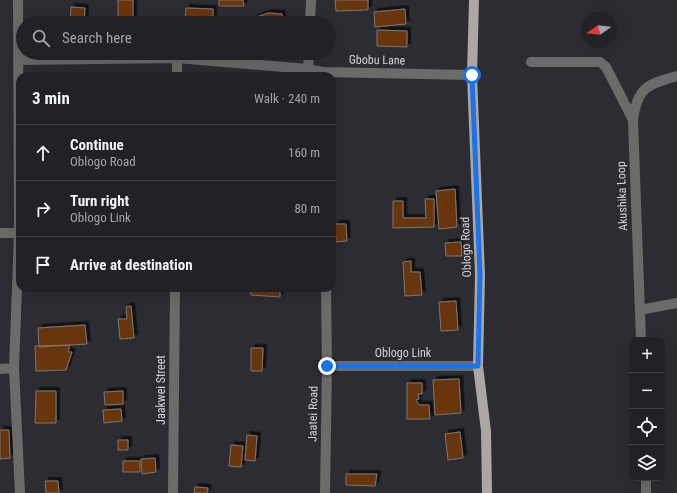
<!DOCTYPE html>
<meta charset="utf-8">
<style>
:root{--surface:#202226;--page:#2d2f32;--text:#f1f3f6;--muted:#a2a4a7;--line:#3d3f43}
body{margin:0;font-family:"Roboto Condensed",sans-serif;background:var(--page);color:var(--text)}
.controls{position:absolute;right:12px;bottom:12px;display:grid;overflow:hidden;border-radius:8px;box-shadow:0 4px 16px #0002}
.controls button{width:36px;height:36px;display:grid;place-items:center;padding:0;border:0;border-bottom:1px solid var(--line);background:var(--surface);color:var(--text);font:20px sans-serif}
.compass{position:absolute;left:581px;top:12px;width:36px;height:36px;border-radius:50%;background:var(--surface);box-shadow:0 4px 16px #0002;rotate:256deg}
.stop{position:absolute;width:12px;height:12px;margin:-9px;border:3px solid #1a73e8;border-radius:50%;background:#fff}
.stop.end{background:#1a73e8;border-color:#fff;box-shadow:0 1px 4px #0008}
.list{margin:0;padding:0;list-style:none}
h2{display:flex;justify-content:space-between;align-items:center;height:52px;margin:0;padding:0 16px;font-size:17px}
h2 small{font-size:13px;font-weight:400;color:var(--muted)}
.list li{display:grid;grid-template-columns:26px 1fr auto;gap:12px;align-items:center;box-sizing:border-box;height:56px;padding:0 16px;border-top:1px solid var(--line)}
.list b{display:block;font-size:15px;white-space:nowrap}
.list p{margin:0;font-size:13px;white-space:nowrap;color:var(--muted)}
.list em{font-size:13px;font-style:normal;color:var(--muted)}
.icon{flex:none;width:22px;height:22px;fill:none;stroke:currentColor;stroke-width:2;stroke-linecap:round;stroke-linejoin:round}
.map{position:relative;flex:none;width:677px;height:493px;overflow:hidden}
.search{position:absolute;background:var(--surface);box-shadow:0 4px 16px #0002;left:16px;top:16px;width:320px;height:44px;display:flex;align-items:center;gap:10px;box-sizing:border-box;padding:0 14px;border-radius:22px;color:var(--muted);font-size:15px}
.panel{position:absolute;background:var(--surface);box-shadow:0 4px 16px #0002;left:16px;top:72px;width:320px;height:220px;border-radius:12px}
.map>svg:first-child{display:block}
.building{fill:#68350f;stroke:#7d7672;filter:url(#shadow)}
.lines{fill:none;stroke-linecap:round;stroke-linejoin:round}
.minor{stroke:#6d6b69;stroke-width:10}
.major{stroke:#ada7a3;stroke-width:10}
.route{stroke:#1a73e8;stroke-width:5}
.labels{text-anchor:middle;stroke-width:3;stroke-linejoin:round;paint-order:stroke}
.street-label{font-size:12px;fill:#d2d3d7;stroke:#2b2d33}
</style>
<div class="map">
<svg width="677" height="493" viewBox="0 0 677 493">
<defs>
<filter id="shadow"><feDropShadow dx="3.5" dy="-3.5" stdDeviation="0" flood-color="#0009"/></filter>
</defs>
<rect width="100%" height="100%" fill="#2b2d33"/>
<path class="building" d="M 118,0 L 133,0 L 133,23 L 115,23 L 118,18 Z
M 219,0 L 243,0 L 244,6 L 219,6 Z
M 335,0 L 368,0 L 368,10 L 336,11 Z
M 71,7 L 85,8 L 84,23 L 70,23 Z
M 186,8 L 213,9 L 213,23 L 185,23 Z
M 405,9 L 406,24 L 375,27 L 374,12 Z
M 268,13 L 282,14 L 282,23 L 255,23 L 254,18 Z
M 377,30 L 407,31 L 407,47 L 377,46 Z
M 455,189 L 457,227 L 439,229 L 436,191 Z
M 425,199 L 434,199 L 434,227 L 393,228 L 393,201 L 403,201 L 403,218 L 426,218 Z
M 335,224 L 346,224 L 347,241 L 336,242 Z
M 461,242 L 462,256 L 446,256 L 445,243 Z
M 411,261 L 411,272 L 420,272 L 422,295 L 405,296 L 403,262 Z
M 251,288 L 280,288 L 280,297 L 251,295 Z
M 456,301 L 458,330 L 441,331 L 439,302 Z
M 131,306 L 134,338 L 120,339 L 118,319 L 127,319 L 126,307 Z
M 85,325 L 87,344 L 39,347 L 38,328 Z
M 70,345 L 68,352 L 72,352 L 66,370 L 36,371 L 35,346 Z
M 251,348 L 263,348 L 262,371 L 251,371 Z
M 459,379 L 461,413 L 435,415 L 433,380 Z
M 407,383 L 422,383 L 422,394 L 418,394 L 419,399 L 416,400 L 419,405 L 429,405 L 430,419 L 407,419 Z
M 36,391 L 56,391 L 56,423 L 35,423 Z
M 123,391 L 123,404 L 105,405 L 104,392 Z
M 121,409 L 122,421 L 104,423 L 103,410 Z
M 0,430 L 9,430 L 10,458 L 0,459 Z
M 460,432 L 463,458 L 448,460 L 445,434 Z
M 247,435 L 257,436 L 255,461 L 245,460 Z
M 118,440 L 128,440 L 128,450 L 118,450 Z
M 231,445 L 243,446 L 241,467 L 229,466 Z
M 155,458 L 156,472 L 142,474 L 141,459 Z
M 123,461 L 140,461 L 140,472 L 123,472 Z
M 346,474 L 377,474 L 375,486 L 346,485 Z
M 45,481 L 58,481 L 59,493 L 46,493 Z
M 195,487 L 208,488 L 207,493 L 194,493 Z"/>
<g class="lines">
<path class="minor" d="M 18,0 L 19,233 L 14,368 L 20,493
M 310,23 L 311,0
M 18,60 L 177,58 L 308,69 L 323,72 L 472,75
M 531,62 L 600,62 L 606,67 L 633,120
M 308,69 L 309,53
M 177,76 L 177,58
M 0,233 L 19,233
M 640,310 L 677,303
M 641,340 L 633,120 C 637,88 647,84 677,76
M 327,366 L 478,366
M 0,369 L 14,368
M 646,478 L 646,493
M 173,493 L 175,288
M 325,493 L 327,366 L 326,288"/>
<path class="major" d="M 474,0 L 472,75 L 480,275 L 478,366 L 486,431 L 487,493"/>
</g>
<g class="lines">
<path class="route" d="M 327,366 L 478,366 L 480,275 L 472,75"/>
</g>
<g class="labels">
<g class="street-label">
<text transform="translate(377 60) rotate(1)" y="4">Gbobu Lane</text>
<text transform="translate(622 196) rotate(-92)" y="4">Akushika Loop</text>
<text transform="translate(466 247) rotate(-92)" y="4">Oblogo Road</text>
<text x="403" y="357">Oblogo Link</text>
<text transform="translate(161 390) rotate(-90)" y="4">Jaakwei Street</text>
<text transform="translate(313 414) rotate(-89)" y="4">Jaatei Road</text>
</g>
</g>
</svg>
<div class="controls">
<button>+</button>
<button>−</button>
<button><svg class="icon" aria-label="locate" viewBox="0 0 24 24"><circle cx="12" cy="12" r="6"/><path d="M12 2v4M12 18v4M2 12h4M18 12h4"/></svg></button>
<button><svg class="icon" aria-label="layers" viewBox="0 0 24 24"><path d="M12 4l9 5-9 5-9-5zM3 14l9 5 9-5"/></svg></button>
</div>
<svg class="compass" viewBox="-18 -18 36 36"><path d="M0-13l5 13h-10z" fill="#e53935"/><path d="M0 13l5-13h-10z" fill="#a2a4a7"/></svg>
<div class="stop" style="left:472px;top:75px"></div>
<div class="stop end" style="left:327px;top:366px"></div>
<div class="search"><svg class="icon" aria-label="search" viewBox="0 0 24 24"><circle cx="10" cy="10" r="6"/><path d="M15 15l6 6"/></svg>Search here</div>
<section class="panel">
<h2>3 min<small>Walk · 240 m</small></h2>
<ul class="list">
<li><svg class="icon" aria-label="ahead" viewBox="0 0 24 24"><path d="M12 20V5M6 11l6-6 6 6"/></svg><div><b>Continue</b><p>Oblogo Road</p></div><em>160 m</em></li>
<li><svg class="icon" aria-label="right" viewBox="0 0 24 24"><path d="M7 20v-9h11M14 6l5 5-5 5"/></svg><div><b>Turn right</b><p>Oblogo Link</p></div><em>80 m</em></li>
<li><svg class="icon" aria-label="arrive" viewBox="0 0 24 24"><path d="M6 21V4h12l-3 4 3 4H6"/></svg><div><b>Arrive at destination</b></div></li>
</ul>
</section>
</div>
